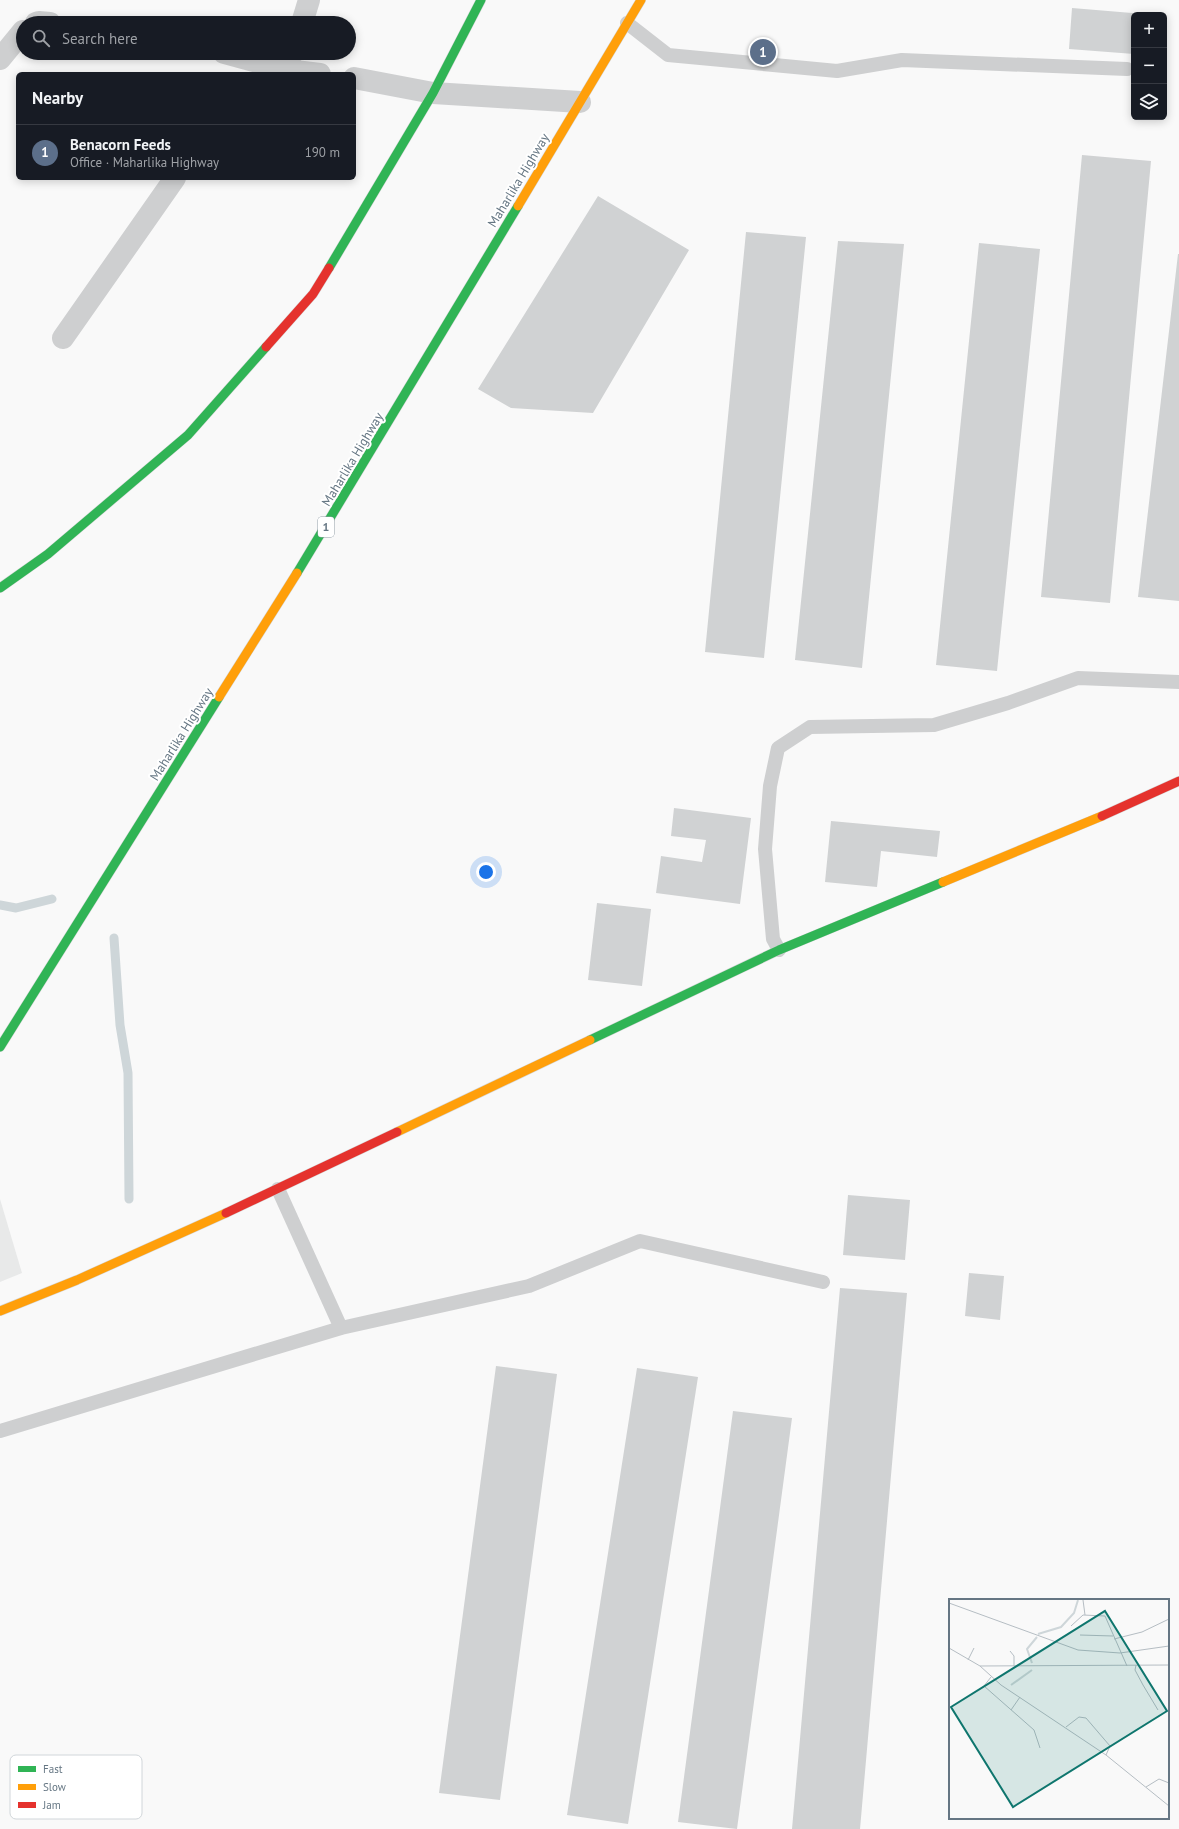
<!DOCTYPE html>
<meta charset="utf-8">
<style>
:root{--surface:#171b24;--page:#20242c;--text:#f1f3f6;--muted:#9ea1a6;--line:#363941;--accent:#db2777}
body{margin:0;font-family:"PT Sans",sans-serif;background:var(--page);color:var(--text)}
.controls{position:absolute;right:12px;top:12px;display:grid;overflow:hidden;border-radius:6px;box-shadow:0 2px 10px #0003}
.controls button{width:36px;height:36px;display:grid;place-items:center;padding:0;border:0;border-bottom:1px solid var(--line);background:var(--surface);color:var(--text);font:20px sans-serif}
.you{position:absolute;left:486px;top:872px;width:14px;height:14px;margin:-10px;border:3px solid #fff;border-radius:50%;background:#1a73e8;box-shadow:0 0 0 6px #1a73e833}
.badge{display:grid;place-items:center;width:26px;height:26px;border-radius:50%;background:var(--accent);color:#fff;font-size:13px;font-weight:700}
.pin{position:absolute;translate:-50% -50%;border:2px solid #fff;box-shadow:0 1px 4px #0006}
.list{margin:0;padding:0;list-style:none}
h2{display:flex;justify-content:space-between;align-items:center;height:52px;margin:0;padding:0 16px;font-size:17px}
h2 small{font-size:13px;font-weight:400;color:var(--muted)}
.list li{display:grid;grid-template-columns:26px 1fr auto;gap:12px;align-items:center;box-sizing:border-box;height:56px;padding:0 16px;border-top:1px solid var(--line)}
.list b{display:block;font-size:15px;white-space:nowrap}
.list p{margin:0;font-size:13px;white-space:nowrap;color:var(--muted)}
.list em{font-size:13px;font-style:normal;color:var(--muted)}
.icon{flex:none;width:22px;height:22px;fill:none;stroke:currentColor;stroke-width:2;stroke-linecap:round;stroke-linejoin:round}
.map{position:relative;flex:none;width:1179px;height:1829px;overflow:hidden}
.search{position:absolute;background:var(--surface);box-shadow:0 2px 10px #0003;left:16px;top:16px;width:340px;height:44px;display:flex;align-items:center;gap:10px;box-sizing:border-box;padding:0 14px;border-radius:22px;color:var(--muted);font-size:15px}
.panel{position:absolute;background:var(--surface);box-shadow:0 2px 10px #0003;left:16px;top:72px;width:340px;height:108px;border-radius:6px}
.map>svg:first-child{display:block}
.built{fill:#e8e9e9}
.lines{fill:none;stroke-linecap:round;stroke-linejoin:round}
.stream{stroke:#ced6d9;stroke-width:9}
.building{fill:#d0d2d3}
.fast-casing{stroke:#d5d6d7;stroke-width:10}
.slow-casing{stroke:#d5d6d7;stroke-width:10}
.jam-casing{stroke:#d5d6d7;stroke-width:10}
.lane{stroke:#cecfd0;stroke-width:14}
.street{stroke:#cecfd0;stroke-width:22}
.fast{stroke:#30b455;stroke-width:9}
.slow{stroke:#ff9f0a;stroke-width:9}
.jam{stroke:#e5322d;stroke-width:9}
.labels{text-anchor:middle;stroke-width:4;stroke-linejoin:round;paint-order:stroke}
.shield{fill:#fff;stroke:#939fa8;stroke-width:1}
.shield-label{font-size:12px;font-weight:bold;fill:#657683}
.street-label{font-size:13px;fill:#657683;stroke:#fff}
.inset-river{fill:none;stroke:#ced6d9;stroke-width:2}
.inset-road{fill:none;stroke:#b5bdc3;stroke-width:1}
.view{fill:#0f766e;fill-opacity:0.15;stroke:#0f766e;stroke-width:2}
.inset-edge{fill:none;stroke:#657683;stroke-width:2}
.key{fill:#fff;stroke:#d1d6da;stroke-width:1}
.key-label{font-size:11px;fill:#657683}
</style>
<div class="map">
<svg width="1179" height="1829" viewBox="0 0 1179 1829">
<rect width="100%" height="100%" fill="#f9f9f9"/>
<path class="built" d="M 0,1199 L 22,1273 L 0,1282 Z"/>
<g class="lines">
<path class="stream" d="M 0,905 L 16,908 L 52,899
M 114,938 L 120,1025 L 128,1073 L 129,1199"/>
</g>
<path class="building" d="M 1072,8 L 1144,14 L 1134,15 L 1134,54 L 1069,49 Z
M 1082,155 L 1151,161 L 1110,603 L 1041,597 Z
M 598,196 L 689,250 L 593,413 L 511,408 L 478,389 Z
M 746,232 L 806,237 L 764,658 L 705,652 Z
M 838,241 L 904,244 L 862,668 L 795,660 Z
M 979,243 L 1040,249 L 997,671 L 936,665 Z
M 1178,254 L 1179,254 L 1179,601 L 1138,597 Z
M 674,808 L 751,818 L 740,904 L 656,893 L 661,856 L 702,862 L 706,840 L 671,836 Z
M 831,821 L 940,831 L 937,857 L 881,851 L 877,887 L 825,882 Z
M 597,903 L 651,909 L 642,986 L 588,980 Z
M 848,1195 L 910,1200 L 905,1260 L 843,1255 Z
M 969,1273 L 1004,1276 L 1000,1320 L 965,1316 Z
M 840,1288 L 907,1293 L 860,1829 L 792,1829 Z
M 496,1366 L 557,1374 L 500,1800 L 439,1793 Z
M 637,1368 L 698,1377 L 628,1824 L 567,1815 Z
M 733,1411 L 792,1418 L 737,1829 L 678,1822 Z"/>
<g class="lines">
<g class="fast-casing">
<path id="fast" d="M 329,268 L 433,93 L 481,0
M 297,573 L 518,206
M 0,588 L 48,554 L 188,435 L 266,347
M 590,1040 L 779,950 L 943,882
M 0,1047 L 219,697"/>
</g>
<g class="slow-casing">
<path id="slow" d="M 518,206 L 641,0
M 219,697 L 297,573
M 943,882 L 1102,816
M 397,1132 L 590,1040
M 0,1311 L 77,1280 L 226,1213"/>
</g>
<g class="jam-casing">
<path id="jam" d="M 266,347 L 313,294 L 329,268
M 1102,816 L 1179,781
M 226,1213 L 397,1132"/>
</g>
<path class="lane" d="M 627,23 L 668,55 L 837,71 L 902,60 L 1127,69
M 779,950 L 773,939 L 765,849 L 770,786 L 778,748 L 810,727 L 934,725 L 1008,703 L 1078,678 L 1179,682
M 278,1189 L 341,1328
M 0,1431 L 341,1328 L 529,1286 L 640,1241 L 823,1282"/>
<path class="street" d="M 36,23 L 39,22 L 50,23
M 302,23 L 309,0
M 224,53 L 287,70 L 320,74
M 0,59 L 23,31
M 287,70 L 292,53
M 354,78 L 433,93 L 580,102
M 63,338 L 175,178"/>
<use href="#fast" class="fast"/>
<use href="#slow" class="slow"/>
<use href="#jam" class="jam"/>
</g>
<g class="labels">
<rect class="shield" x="318" y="517" width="16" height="20" rx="3"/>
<g class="shield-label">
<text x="326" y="531">1</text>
</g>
<g class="street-label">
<text transform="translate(518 180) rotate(-59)" y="5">Maharlika Highway</text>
<text transform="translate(352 459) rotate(-59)" y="5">Maharlika Highway</text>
<text transform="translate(181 734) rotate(-58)" y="5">Maharlika Highway</text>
</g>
</g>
<g transform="translate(949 1599)">
<rect width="220" height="220" fill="#f9f9f9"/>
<path class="inset-river" d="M 89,35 L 112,28 L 125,14 L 129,1M 83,64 L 78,50 L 88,38M 62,86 L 83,71"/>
<path class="inset-road" d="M 134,1 L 136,16M 0,4 L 129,51 L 171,54 L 220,47M 122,27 L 134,16 L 156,17 L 178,67M 131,36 L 164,37M 165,40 L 193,33 L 220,20M 0,49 L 31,67 L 220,66M 61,52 L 65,57 L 65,67M 19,61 L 25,49M 187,66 L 186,71 L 194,86 L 209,111M 31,67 L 52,86 L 157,156 L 220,207M 42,78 L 35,87 L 85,131 L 91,149M 62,111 L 71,98M 117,128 L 130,118 L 137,119 L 161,147 L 157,156M 197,188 L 210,180 L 220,184"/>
<path class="view" d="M 156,12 L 218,112 L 64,208 L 2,108 Z"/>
<rect width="220" height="220" class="inset-edge"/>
</g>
<rect x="10" y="1755" width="132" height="64" rx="6" class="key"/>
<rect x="18" y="1766" width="18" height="6" fill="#30b455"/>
<rect x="18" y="1784" width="18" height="6" fill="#ff9f0a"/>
<rect x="18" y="1802" width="18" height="6" fill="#e5322d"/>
<g class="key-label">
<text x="43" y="1773">Fast</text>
<text x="43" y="1791">Slow</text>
<text x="43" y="1809">Jam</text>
</g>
</svg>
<div class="controls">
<button>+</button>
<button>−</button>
<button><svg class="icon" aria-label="layers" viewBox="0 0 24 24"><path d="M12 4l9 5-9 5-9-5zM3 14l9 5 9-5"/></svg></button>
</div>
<div class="you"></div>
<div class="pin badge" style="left:763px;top:52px;background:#5c6f8a">1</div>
<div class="search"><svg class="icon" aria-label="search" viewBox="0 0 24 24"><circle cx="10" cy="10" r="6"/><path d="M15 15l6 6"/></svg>Search here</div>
<section class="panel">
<h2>Nearby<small></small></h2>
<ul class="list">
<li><span class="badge" style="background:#5c6f8a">1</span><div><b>Benacorn Feeds</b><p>Office · Maharlika Highway</p></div><em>190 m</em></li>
</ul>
</section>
</div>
